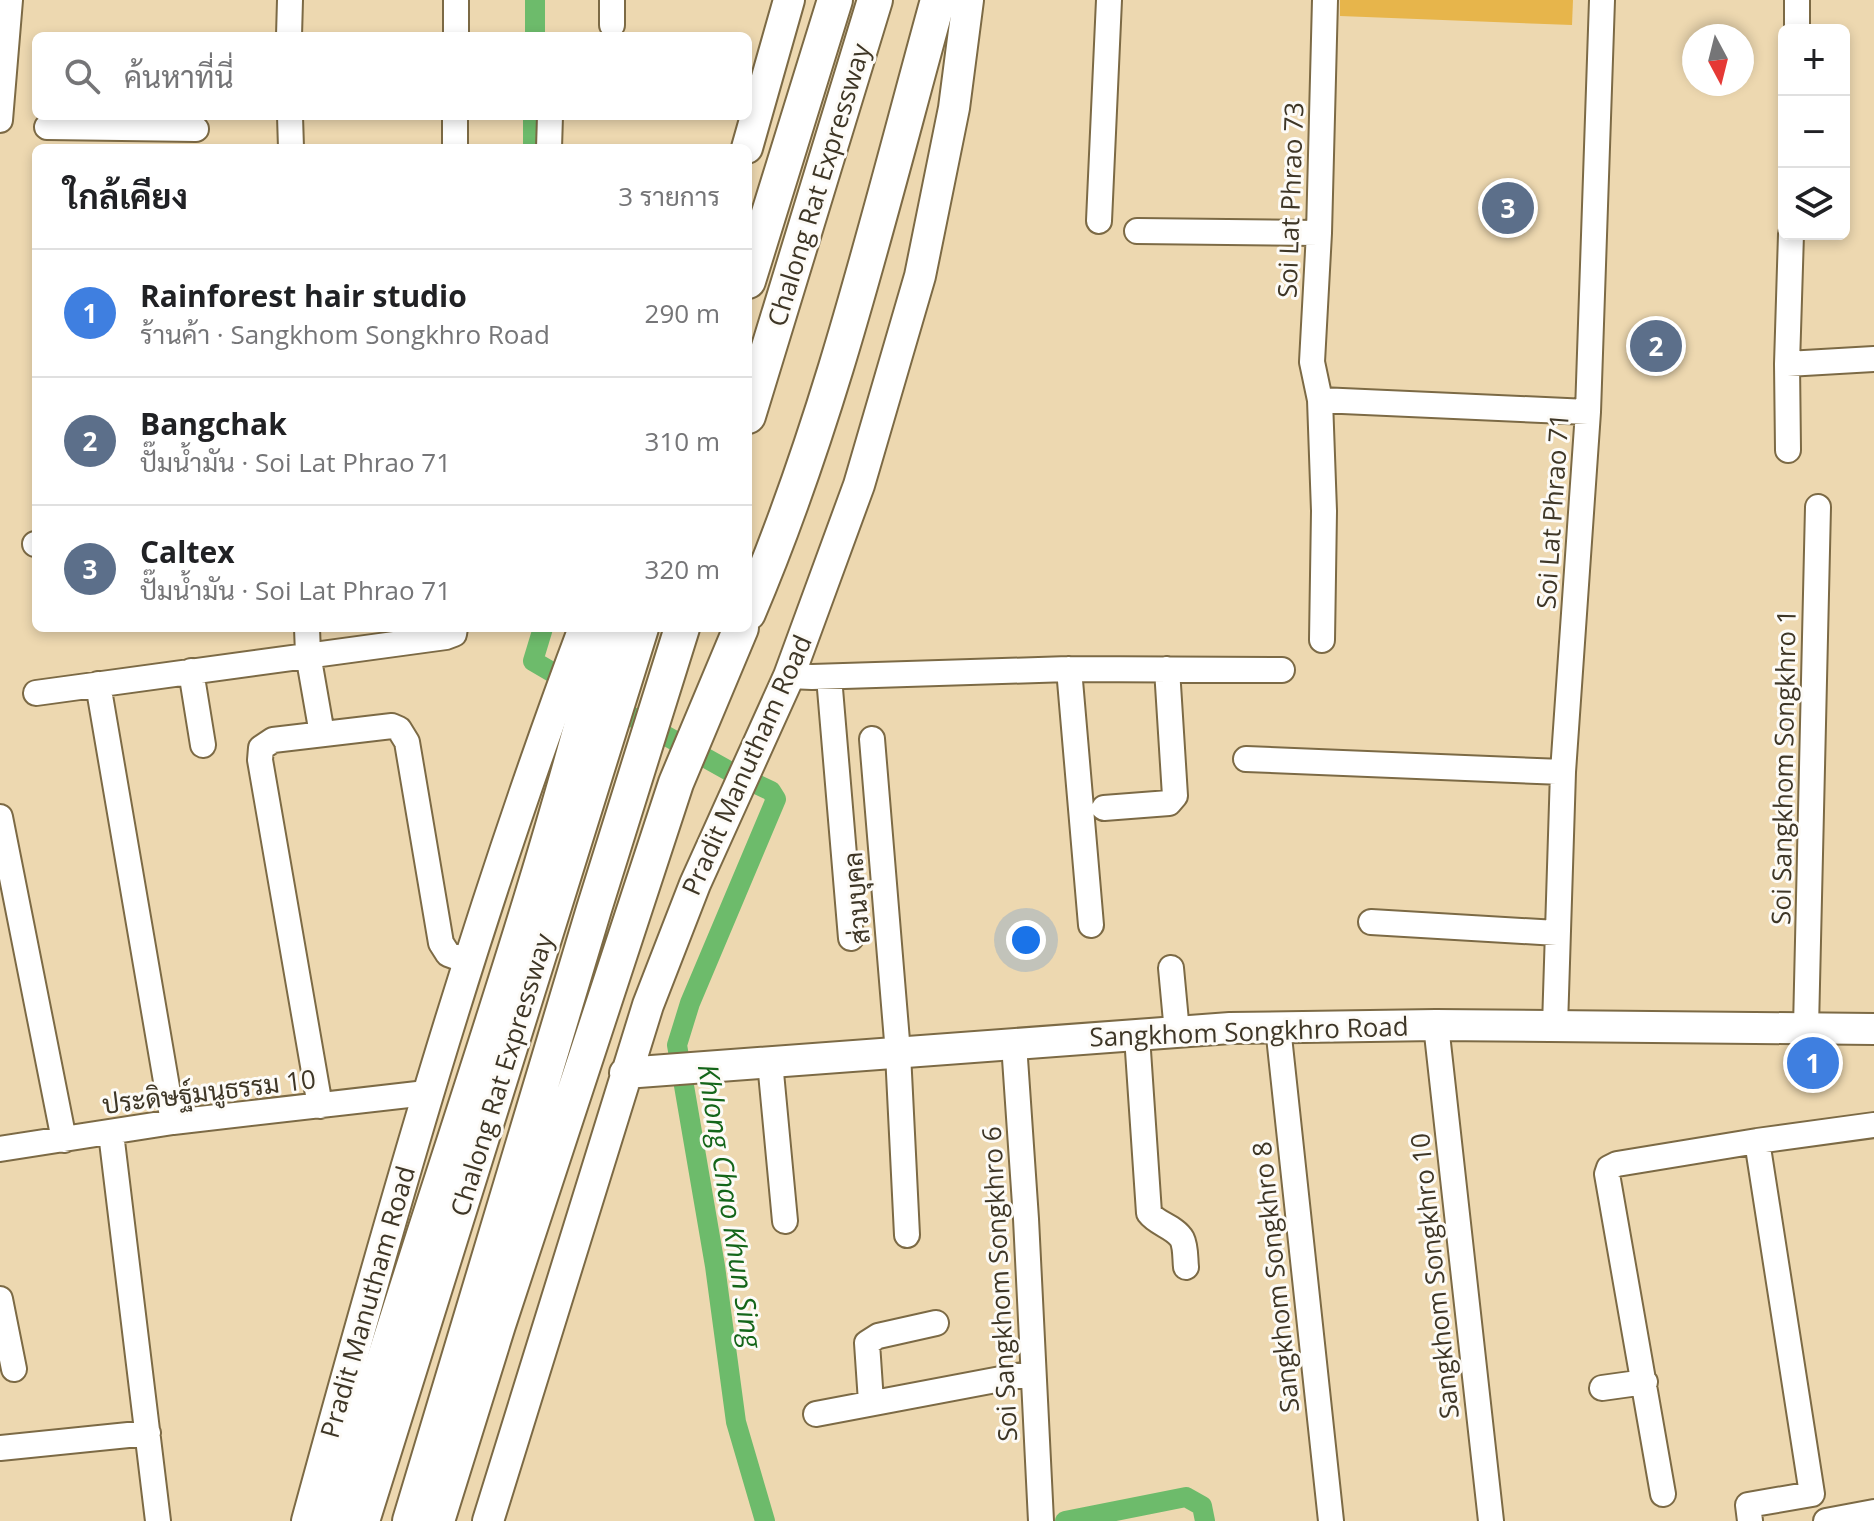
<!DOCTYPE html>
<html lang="th">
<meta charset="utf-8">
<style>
:root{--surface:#fff;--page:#f6f6f6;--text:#202124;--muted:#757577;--line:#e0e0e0;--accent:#ea580c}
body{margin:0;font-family:"Open Sans",Sarabun,sans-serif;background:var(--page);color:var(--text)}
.controls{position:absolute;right:24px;top:24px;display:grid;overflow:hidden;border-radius:12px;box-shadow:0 4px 12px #0003}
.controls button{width:72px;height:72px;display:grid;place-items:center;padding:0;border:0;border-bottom:2px solid var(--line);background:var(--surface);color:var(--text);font:40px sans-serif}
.compass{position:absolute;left:1682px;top:24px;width:72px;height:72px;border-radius:50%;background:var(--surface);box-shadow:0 4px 12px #0003;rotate:173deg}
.you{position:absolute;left:1026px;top:940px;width:28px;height:28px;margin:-20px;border:6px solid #fff;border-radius:50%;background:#1a73e8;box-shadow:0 0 0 12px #1a73e833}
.badge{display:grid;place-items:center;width:52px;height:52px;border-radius:50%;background:var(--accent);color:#fff;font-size:26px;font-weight:700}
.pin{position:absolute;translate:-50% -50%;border:4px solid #fff;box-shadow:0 2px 8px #0006}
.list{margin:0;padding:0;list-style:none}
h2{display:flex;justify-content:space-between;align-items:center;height:104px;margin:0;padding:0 32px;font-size:34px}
h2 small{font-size:26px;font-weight:400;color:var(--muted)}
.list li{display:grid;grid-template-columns:52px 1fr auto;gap:24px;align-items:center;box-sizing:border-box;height:128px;padding:0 32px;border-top:2px solid var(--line)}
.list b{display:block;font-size:30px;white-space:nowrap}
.list p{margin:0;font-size:26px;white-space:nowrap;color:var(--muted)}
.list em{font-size:26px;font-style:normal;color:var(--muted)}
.icon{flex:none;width:44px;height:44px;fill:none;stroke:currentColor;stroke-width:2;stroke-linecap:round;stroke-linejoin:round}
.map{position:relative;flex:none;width:1874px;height:1521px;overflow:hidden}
.search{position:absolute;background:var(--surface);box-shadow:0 4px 12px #0003;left:32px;top:32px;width:720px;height:88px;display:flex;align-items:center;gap:20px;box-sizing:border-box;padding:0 28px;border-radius:12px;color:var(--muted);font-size:30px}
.panel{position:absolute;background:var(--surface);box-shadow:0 4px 12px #0003;left:32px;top:144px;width:720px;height:488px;border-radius:12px}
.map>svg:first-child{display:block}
.green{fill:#e7b54b}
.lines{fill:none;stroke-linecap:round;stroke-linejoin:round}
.canal{stroke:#6dbb6b;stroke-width:20}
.minor-casing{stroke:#7c6a45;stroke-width:28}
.major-casing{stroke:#7c6a45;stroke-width:34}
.highway-casing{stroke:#7c6a45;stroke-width:38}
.minor{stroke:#fff;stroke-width:24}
.major{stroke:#fff;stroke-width:30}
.highway{stroke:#fff;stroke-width:34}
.labels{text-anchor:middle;stroke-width:6;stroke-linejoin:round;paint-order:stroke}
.street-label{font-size:26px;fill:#3e3626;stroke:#fdfbf7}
.water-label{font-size:28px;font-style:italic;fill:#146519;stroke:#fdfbf7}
</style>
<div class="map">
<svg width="1874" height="1521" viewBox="0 0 1874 1521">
<rect width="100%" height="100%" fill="#edd8b0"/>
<path class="green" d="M 1340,0 L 1573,0 L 1572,25 L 1340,16 Z"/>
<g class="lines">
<path class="canal" d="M 535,36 L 535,0
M 533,148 L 533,116
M 543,628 L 533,661 L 574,685
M 609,704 L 729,771 L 771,791 L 776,799 L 690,1003 L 677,1045 L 715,1266 L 736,1422 L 765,1521
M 1065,1521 L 1186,1497 L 1202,1506 L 1205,1521"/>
<g class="minor-casing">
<path id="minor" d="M 612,0 L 612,25
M 1797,30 L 1797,0
M 289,36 L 290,0
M 456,36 L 456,0
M 290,116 L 291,148
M 0,120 L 10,0
M 47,127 L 196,129
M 455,148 L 455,116
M 549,148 L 550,116
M 1099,221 L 1109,0
M 1137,231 L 1319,233
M 1787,364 L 1874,359
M 1320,400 L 1588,412
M 1788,450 L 1787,364 L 1791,234
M 35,544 L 36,544
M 307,628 L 308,654 L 322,734
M 1322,640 L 1324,511 L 1320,400 L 1312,362 L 1319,233 L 1325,0
M 1069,669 L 1091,925
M 191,671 L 203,745
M 789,676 L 812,677 L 1069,669 L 1282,670
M 829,677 L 851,938
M 98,684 L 173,1122
M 36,693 L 446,637 L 454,634 L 455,628
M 872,739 L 898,1053 L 907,1235
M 1246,759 L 1563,772
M 1104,808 L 1169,803 L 1175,796 L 1167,669
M 0,817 L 64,1140
M 1371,922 L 1557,933
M 1171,968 L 1177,1032
M 1436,1025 L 1491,1521
M 1555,1026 L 1563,772 L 1588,412 L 1602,0
M 1278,1027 L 1331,1521
M 1806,1028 L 1818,507
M 1137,1036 L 1149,1213 C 1157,1224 1175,1227 1182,1239 C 1186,1247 1185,1259 1186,1267
M 1014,1044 L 1026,1219 L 1041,1521
M 770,1062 L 785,1221
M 320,1106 L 260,760 L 261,748 L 273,740 L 392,726 L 399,729 L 407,742 L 441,943 L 448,954 L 467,961
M 111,1133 L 158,1521
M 0,1149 L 173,1122 L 426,1093
M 0,1299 L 14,1369
M 1602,1388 L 1645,1382
M 871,1402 L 867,1343 L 878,1336 L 936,1323
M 816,1414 L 1033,1373
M 0,1448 L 148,1433
M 1663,1494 L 1607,1174 L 1609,1168 L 1617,1164 L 1757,1141 L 1874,1125
M 1750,1521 L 1748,1505 L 1812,1494 L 1757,1141
M 1826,1521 L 1874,1512"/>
</g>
<g class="major-casing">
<path id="major" d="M 747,148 L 789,0
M 625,1073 L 1230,1028 L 1436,1025 L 1874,1029
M 307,1521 C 389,1220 474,920 584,628
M 488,1521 L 648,1005 L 695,884 L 789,676 L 859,485 L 920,276 L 954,108 L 968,0"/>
</g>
<g class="highway-casing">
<path id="highway" d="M 748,281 L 835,0
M 748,416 L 875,0
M 748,613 C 832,416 881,206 938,0
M 335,1521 C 422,1222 532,930 607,628
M 362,1521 L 641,628
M 410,1521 L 594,909 L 682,628
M 437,1521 L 498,1325 L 676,783 L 741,628"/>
</g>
<use href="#minor" class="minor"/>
<use href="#major" class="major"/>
<use href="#highway" class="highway"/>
</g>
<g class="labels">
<g class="street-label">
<text transform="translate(819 185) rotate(-73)" y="9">Chalong Rat Expressway</text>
<text transform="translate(1291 200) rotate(-88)" y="9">Soi Lat Phrao 73</text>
<text transform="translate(1553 511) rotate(-86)" y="9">Soi Lat Phrao 71</text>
<text transform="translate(747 765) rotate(-66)" y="9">Pradit Manutham Road</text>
<text transform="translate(1784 767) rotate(-89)" y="9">Soi Sangkhom Songkhro 1</text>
<text transform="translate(857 898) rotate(-95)" y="9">ส่วนบุคล</text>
<text transform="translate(1249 1032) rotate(-2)" y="9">Sangkhom Songkhro Road</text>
<text transform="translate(502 1075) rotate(-73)" y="9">Chalong Rat Expressway</text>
<text transform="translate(209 1092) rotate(-7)" y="9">ประดิษฐ์มนูธรรม 10</text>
<text transform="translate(1435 1276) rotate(-96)" y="9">Sangkhom Songkhro 10</text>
<text transform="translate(1276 1277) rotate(-96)" y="9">Sangkhom Songkhro 8</text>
<text transform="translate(1000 1284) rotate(-93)" y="9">Soi Sangkhom Songkhro 6</text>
<text transform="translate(368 1302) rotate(-74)" y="9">Pradit Manutham Road</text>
</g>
<g class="water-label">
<text transform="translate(730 1206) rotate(81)" y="10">Khlong Chao Khun Sing</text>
</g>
</g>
</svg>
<div class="controls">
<button>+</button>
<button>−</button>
<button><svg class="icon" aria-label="layers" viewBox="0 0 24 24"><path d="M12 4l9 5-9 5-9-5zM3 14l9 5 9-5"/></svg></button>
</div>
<svg class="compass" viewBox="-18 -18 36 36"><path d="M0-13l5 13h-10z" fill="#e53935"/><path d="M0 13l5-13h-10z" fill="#757577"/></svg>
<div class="you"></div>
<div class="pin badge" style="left:1813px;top:1063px;background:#3f7fe0">1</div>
<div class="pin badge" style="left:1656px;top:346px;background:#5c6f8a">2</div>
<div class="pin badge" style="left:1508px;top:208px;background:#5c6f8a">3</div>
<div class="search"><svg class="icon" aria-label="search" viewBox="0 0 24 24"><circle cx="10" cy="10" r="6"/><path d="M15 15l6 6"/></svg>ค้นหาที่นี่</div>
<section class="panel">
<h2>ใกล้เคียง<small>3 รายการ</small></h2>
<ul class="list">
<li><span class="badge" style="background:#3f7fe0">1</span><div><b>Rainforest hair studio</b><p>ร้านค้า · Sangkhom Songkhro Road</p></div><em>290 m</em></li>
<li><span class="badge" style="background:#5c6f8a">2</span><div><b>Bangchak</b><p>ปั๊มน้ำมัน · Soi Lat Phrao 71</p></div><em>310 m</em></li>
<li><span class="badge" style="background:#5c6f8a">3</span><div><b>Caltex</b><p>ปั๊มน้ำมัน · Soi Lat Phrao 71</p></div><em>320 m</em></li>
</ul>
</section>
</div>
